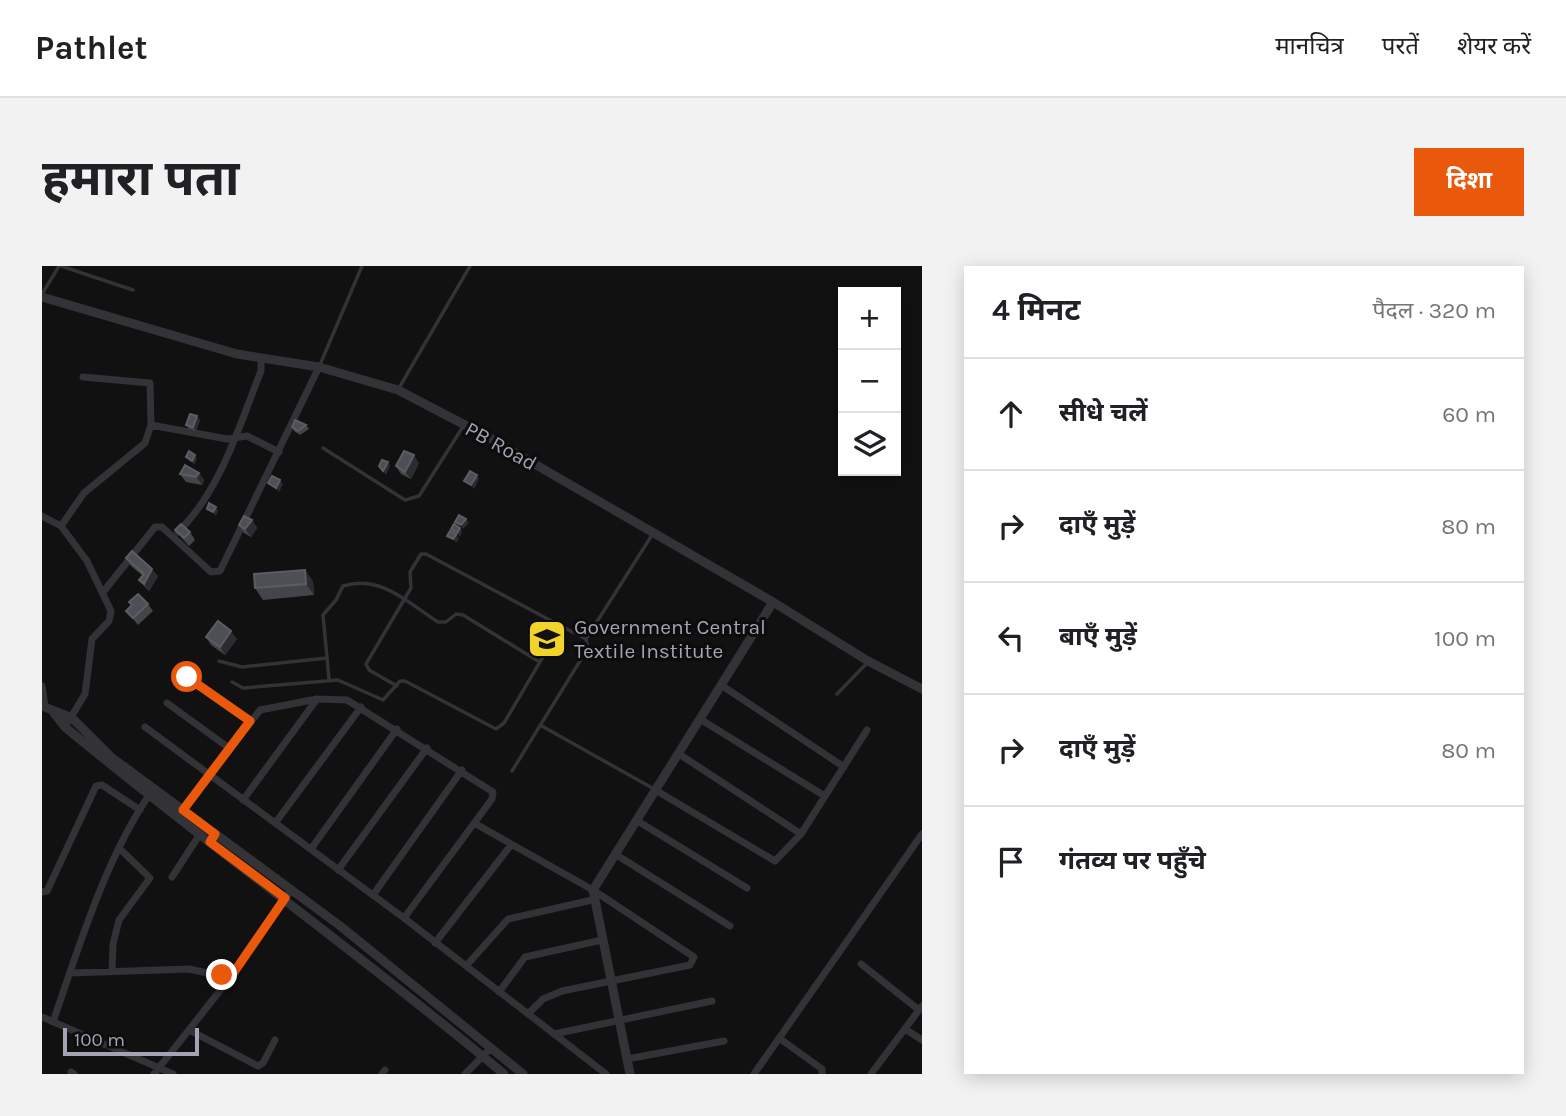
<!DOCTYPE html>
<html lang="hi">
<meta charset="utf-8">
<style>
:root{--surface:#fff;--page:#f2f2f2;--text:#202124;--muted:#757577;--line:#e0e0e0;--accent:#ea580c}
body{margin:0;font-family:Karla,"Noto Sans Devanagari",sans-serif;background:var(--page);color:var(--text)}
.controls{position:absolute;right:21px;top:21px;display:grid;overflow:hidden;border-radius:0px;box-shadow:0 4px 18px #0003}
.controls button{width:63px;height:63px;display:grid;place-items:center;padding:0;border:0;border-bottom:2px solid var(--line);background:var(--surface);color:var(--text);font:35px sans-serif}
.scale{position:absolute;left:21px;bottom:18px;width:136px;box-sizing:border-box;padding-left:7px;border:4px solid #a2a4b3;border-top:0;font-size:19px;line-height:24px;white-space:nowrap;color:#a2a4b3;-webkit-text-stroke:5px #0c0c0d;paint-order:stroke}
.stop{position:absolute;width:21px;height:21px;margin:-16px;border:5px solid #ea580c;border-radius:50%;background:#fff}
.stop.end{background:#ea580c;border-color:#fff;box-shadow:0 2px 7px #0008}
.list{margin:0;padding:0;list-style:none}
h2{display:flex;justify-content:space-between;align-items:center;height:91px;margin:0;padding:0 28px;font-size:30px}
h2 small{font-size:23px;font-weight:400;color:var(--muted)}
.list li{display:grid;grid-template-columns:46px 1fr auto;gap:21px;align-items:center;box-sizing:border-box;height:112px;padding:0 28px;border-top:2px solid var(--line)}
.list b{display:block;font-size:26px;white-space:nowrap}
.list em{font-size:23px;font-style:normal;color:var(--muted)}
.icon{flex:none;width:38px;height:38px;fill:none;stroke:currentColor;stroke-width:2;stroke-linecap:round;stroke-linejoin:round}
.map{position:relative;flex:none;width:880px;height:808px;overflow:hidden;border-radius:0px}
header{display:flex;align-items:center;gap:42px;box-sizing:border-box;height:98px;padding:0 35px;background:var(--surface);border-bottom:2px solid var(--line)}
header strong{font-size:33px}
nav{display:flex;gap:38px;margin-inline-start:auto;font-size:24px}
.intro{display:flex;align-items:center;justify-content:space-between;box-sizing:border-box;height:168px;padding:0 42px}
h1{margin:0;font-size:49px}
.button{padding:18px 32px;border-radius:0px;background:var(--accent);color:#fff;font-size:24px;font-weight:700}
main{display:flex;gap:42px;padding:0 42px}
aside{flex:1;background:var(--surface);border-radius:0px;box-shadow:0 4px 18px #0003}
.map>svg:first-child{display:block}
.lines{fill:none;stroke-linecap:round;stroke-linejoin:round}
.service{stroke:#323237;stroke-width:3.5}
.minor{stroke:#323237;stroke-width:7}
.tertiary{stroke:#323237;stroke-width:9}
.wall{fill:#44454a}
.shaded-wall{fill:#2b2c2f}
.building{fill:#4e4f55;stroke:#5b5d64;stroke-width:2}
.route{stroke:#ea580c;stroke-width:9}
.labels{text-anchor:middle;stroke-width:6;stroke-linejoin:round;paint-order:stroke}
.street-label{font-size:21px;fill:#a2a4b3;stroke:#0c0c0d}
.poi-label{font-size:21px;fill:#a2a4b3;stroke:#0c0c0d;text-anchor:start}
</style>
<header>
<strong>Pathlet</strong>
<nav><a>मानचित्र</a><a>परतें</a><a>शेयर करें</a></nav>
</header>
<div class="intro"><h1>हमारा पता</h1><a class="button">दिशा</a></div>
<main>
<div class="map">
<svg width="880" height="808" viewBox="0 0 880 808">
<rect width="100%" height="100%" fill="#111112"/>
<g class="lines">
<path class="service" d="M 19,0 L 91,24
M 0,28 L 17,0
M 277,101 L 320,0
M 357,122 L 428,0
M 281,182 L 363,234 L 377,230 L 422,159
M 544,373 L 610,269
M 177,395 L 200,401 L 285,392
M 287,413 L 281,349 L 294,334 L 301,320 C 339,308 366,337 396,356 L 404,356 L 414,348 L 421,349 L 496,395
M 190,416 L 201,422 L 296,414 L 341,434 L 358,415 L 363,415 L 454,463 L 462,457 L 519,360 L 384,288 L 379,288 L 368,306 L 369,322 L 324,398 L 327,404 L 355,420
M 795,428 L 825,397
M 498,459 L 612,523
M 470,505 L 546,382 L 544,373 L 519,360"/>
<path class="minor" d="M 109,159 L 185,173 L 205,170 L 237,186
M 0,250 L 19,260 L 45,295 L 69,345 L 67,355 L 50,373 L 43,428 L 23,461
M 19,260 L 42,227 L 103,177 L 109,159 L 108,117 L 41,111
M 136,266 C 179,224 197,160 219,105 L 219,92
M 62,325 L 113,261 L 120,261 L 169,306 L 178,305 L 277,101
M 145,411 L 208,455
M 679,419 L 802,501
M 0,420 L 3,441
M 125,437 L 187,482
M 658,453 L 781,529
M 103,461 L 362,652 L 564,808
M 637,488 L 759,568
M 615,525 L 733,595 L 759,568 L 825,464
M 201,534 L 275,433
M 138,548 L 218,444 L 275,433 L 305,434 L 451,526 L 450,533 L 362,652
M 594,554 L 705,622
M 234,556 L 319,441
M 432,557 L 551,624 L 652,691 L 648,699 L 520,725 L 501,733 L 486,748
M 269,583 L 355,463
M 573,588 L 688,660
M 296,604 L 385,482
M 130,611 L 158,568
M 0,626 L 5,625 L 54,520 L 60,519 L 98,544
M 331,629 L 420,504
M 393,677 L 469,579
M 819,698 L 877,744
M 424,700 L 466,653 L 550,634
M 70,705 L 71,678 L 77,654 L 108,612 L 78,583
M 28,707 L 147,703 L 188,712
M 457,726 L 483,691 L 560,674
M 0,751 L 131,808
M 11,756 C 36,683 65,588 110,525
M 863,763 L 880,774
M 149,765 L 216,800 L 221,797 L 233,774
M 512,768 L 670,735
M 737,772 L 780,803 L 780,808
M 585,793 L 682,775
M 29,806 L 32,808
M 112,808 L 188,712 L 249,624
M 340,808 L 343,804
M 423,808 L 449,782
M 712,808 L 880,568
M 829,808 L 880,740"/>
<path class="tertiary" d="M 0,31 L 195,88 L 277,101 L 356,124 L 446,171 L 731,336 L 826,395 L 880,423
M 0,440 L 30,452 L 69,491 L 297,659 L 481,808
M 12,447 L 23,461 C 166,580 319,688 462,808
M 588,808 L 551,624 L 731,336"/>
</g>
<path class="wall" d="M 158,154 L 154,165 L 147,163 L 144,159 Z
M 264,159 L 267,163 L 258,169 L 252,165 L 250,161 Z
M 377,197 L 369,213 L 359,208 L 354,200 Z
M 157,207 L 162,214 L 160,219 L 144,216 L 138,208 Z
M 210,254 L 215,262 L 209,271 L 202,267 L 197,259 Z
M 133,264 L 148,266 L 153,274 L 147,280 L 139,271 Z
M 84,292 L 116,310 L 107,325 L 103,321 L 97,314 L 101,310 L 89,300 Z
M 271,315 L 272,329 L 221,334 L 213,322 Z
M 87,336 L 106,338 L 111,345 L 96,359 L 84,345 L 90,340 Z
M 164,371 L 195,373 L 183,389 L 169,379 Z"/>
<path class="shaded-wall" d="M 155,150 L 158,154 L 154,165 L 151,161 Z
M 153,189 L 155,193 L 152,199 L 150,195 Z
M 372,189 L 377,197 L 369,213 L 363,206 Z
M 346,196 L 348,200 L 344,209 L 341,205 Z
M 157,207 L 162,214 L 160,219 L 154,211 Z
M 435,209 L 437,213 L 432,223 L 429,219 Z
M 238,214 L 241,218 L 237,226 L 234,222 Z
M 174,241 L 176,245 L 174,250 L 171,246 Z
M 424,253 L 427,257 L 421,263 L 419,259 Z
M 210,254 L 215,262 L 209,271 L 203,263 Z
M 418,262 L 420,265 L 418,271 L 415,267 Z
M 414,269 L 417,273 L 414,277 L 411,273 Z
M 110,303 L 116,310 L 107,325 L 102,318 Z
M 263,304 L 271,315 L 272,329 L 264,318 Z
M 189,365 L 195,373 L 183,389 L 178,381 Z"/>
<path class="building" d="M 148,148 L 155,150 L 151,161 L 144,159 Z
M 253,154 L 264,159 L 256,165 L 250,161 Z
M 147,185 L 153,189 L 150,195 L 144,191 Z
M 362,185 L 372,189 L 363,206 L 354,200 Z
M 340,194 L 346,196 L 341,205 L 337,200 Z
M 143,199 L 157,207 L 154,211 L 138,208 Z
M 428,205 L 435,209 L 429,219 L 422,215 Z
M 230,210 L 238,214 L 234,222 L 226,217 Z
M 167,237 L 174,241 L 171,246 L 165,243 Z
M 417,249 L 424,253 L 419,259 L 413,256 Z
M 202,250 L 210,254 L 203,263 L 197,259 Z
M 139,258 L 148,266 L 142,272 L 133,264 Z
M 412,258 L 418,262 L 415,267 L 409,263 Z
M 408,265 L 414,269 L 411,273 L 405,270 Z
M 90,285 L 110,303 L 102,318 L 97,314 L 102,308 L 84,292 Z
M 263,304 L 264,318 L 213,322 L 212,308 Z
M 96,328 L 106,338 L 91,352 L 84,345 L 90,339 L 87,336 Z
M 176,355 L 189,365 L 178,381 L 164,371 Z"/>
<g class="lines">
<path class="route" d="M 145,411 L 208,455 L 141,544 L 173,568 L 168,576 L 243,632 L 188,712 L 180,709"/>
</g>
<defs>
<g id="university-square" transform="scale(2.0125)"><rect x="-9" y="-9" width="18" height="18" rx="4" fill="#f2d329" stroke="#0c0c0d"/><path d="M0-5L7-2L0 1L-7-2ZM-4 1L0 2.5L4 1V4Q0 6-4 4Z" fill="#111"/></g>
</defs>
<g fill-rule="evenodd">
<use href="#university-square" x="505" y="373"/>
</g>
<g class="labels">
<g class="street-label">
<text transform="translate(459 180) rotate(29)" y="7">PB Road</text>
</g>
<g class="poi-label">
<text x="532" y="368">Government Central<tspan x="532" dy="24">Textile Institute</tspan></text>
</g>
</g>
</svg>
<div class="controls">
<button>+</button>
<button>−</button>
<button><svg class="icon" aria-label="layers" viewBox="0 0 24 24"><path d="M12 4l9 5-9 5-9-5zM3 14l9 5 9-5"/></svg></button>
</div>
<div class="scale">100 m</div>
<div class="stop" style="left:145px;top:411px"></div>
<div class="stop end" style="left:180px;top:709px"></div>
</div>
<aside>
<h2>4 मिनट<small>पैदल · 320 m</small></h2>
<ul class="list">
<li><svg class="icon" aria-label="ahead" viewBox="0 0 24 24"><path d="M12 20V5M6 11l6-6 6 6"/></svg><div><b>सीधे चलें</b></div><em>60 m</em></li>
<li><svg class="icon" aria-label="right" viewBox="0 0 24 24"><path d="M7 20v-9h11M14 6l5 5-5 5"/></svg><div><b>दाएँ मुड़ें</b></div><em>80 m</em></li>
<li><svg class="icon" aria-label="left" viewBox="0 0 24 24"><path d="M17 20v-9H6M10 6l-5 5 5 5"/></svg><div><b>बाएँ मुड़ें</b></div><em>100 m</em></li>
<li><svg class="icon" aria-label="right" viewBox="0 0 24 24"><path d="M7 20v-9h11M14 6l5 5-5 5"/></svg><div><b>दाएँ मुड़ें</b></div><em>80 m</em></li>
<li><svg class="icon" aria-label="arrive" viewBox="0 0 24 24"><path d="M6 21V4h12l-3 4 3 4H6"/></svg><div><b>गंतव्य पर पहुँचे</b></div></li>
</ul>
</aside>
</main>
